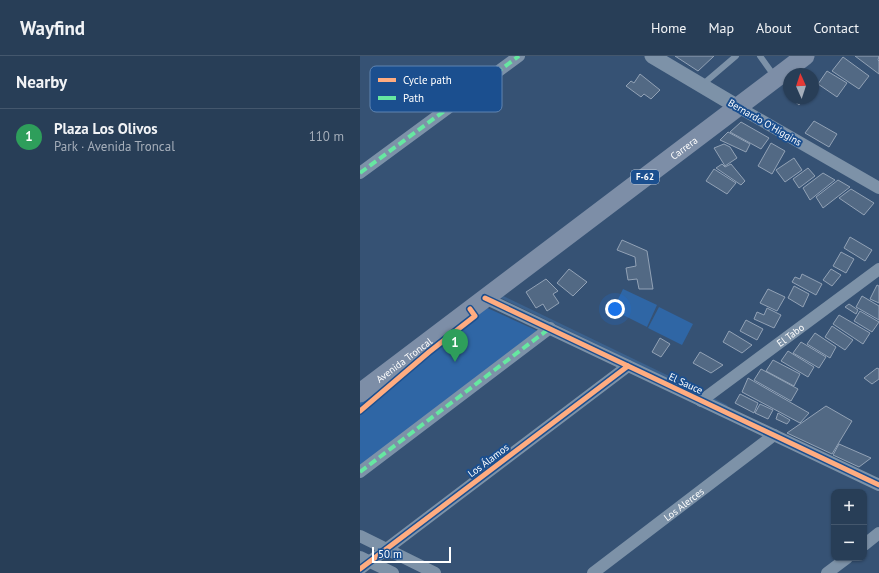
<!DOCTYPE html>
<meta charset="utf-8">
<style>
:root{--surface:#283e57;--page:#344961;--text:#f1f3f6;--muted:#a5aeba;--line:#44576d;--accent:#b9c2ce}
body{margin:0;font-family:"PT Sans",sans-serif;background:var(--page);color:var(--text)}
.controls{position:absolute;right:12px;bottom:12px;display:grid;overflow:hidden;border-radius:8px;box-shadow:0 1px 3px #0004}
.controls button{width:36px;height:36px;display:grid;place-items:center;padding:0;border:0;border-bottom:1px solid var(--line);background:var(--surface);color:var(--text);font:20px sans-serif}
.compass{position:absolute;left:423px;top:12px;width:36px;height:36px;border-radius:50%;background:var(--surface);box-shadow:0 1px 3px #0004;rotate:357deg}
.scale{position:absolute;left:12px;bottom:10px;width:79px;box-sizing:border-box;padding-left:4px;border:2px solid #fff;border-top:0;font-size:11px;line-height:14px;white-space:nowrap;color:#fff;-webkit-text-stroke:3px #1b4f8f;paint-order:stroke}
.you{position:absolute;left:255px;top:253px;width:14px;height:14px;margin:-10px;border:3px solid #fff;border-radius:50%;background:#1a73e8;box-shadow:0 0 0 6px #1a73e833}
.badge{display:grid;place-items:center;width:26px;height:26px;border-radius:50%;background:var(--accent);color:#fff;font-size:13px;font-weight:700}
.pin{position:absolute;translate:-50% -33px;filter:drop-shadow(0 1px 2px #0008)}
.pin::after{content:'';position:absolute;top:21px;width:14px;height:12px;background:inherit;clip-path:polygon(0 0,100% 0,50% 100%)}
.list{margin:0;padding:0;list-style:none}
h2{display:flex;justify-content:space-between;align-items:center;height:52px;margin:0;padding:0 16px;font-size:17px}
h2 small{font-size:13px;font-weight:400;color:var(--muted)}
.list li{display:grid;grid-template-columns:26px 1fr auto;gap:12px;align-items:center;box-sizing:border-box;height:56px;padding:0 16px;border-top:1px solid var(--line)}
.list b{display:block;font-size:15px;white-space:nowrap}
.list p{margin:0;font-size:13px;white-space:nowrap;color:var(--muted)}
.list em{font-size:13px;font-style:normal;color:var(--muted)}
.map{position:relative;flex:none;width:519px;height:517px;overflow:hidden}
header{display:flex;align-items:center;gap:24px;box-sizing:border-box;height:56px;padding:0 20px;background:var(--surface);border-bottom:1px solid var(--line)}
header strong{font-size:19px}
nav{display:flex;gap:22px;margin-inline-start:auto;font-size:14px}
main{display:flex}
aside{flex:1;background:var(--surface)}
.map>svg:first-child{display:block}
.green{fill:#2f66a5}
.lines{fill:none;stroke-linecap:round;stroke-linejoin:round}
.stream{stroke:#3b618d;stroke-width:3}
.building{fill:#526984;stroke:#92a2b6}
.service{stroke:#7d92a8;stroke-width:6}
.minor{stroke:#7d92a8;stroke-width:12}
.tertiary{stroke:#7d92a8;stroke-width:15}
.primary{stroke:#7d8ea7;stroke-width:19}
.quiet{stroke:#66e7a1;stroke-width:4;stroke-dasharray:8 4;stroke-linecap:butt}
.cycleway-casing{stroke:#1b4f8f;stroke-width:8}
.cycleway{stroke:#ffac80;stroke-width:5}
.labels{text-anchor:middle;stroke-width:4;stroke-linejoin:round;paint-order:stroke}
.shield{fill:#1b4f8f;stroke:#bbcadd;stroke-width:1}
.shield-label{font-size:9px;font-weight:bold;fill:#fff}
.street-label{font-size:10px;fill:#fff;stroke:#1b4f8f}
.key{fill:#1b4f8f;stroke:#5f84b1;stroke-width:1}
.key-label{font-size:11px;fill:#fff}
</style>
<header>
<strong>Wayfind</strong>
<nav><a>Home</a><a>Map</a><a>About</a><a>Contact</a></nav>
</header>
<main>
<aside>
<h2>Nearby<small></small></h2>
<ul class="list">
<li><span class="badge" style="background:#2e9e5b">1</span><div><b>Plaza Los Olivos</b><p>Park · Avenida Troncal</p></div><em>110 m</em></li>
</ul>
</aside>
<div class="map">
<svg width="519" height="517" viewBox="0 0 519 517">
<rect width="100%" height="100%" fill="#365274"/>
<path class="green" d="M 263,233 L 297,249 L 287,271 L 253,254 Z
M 123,250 L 180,276 L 0,412 L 0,346 Z
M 299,251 L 333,268 L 322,289 L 288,272 Z"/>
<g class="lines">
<path class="stream" d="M 140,240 L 345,339
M 350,342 L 366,350"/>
</g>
<path class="building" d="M 315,0 L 354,0 L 338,15 Z
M 495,0 L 519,0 L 518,4 L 519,5 L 519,18 Z
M 483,1 L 509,20 L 499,33 L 472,15 Z
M 467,15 L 487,27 L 477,41 L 458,28 Z
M 280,18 L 300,34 L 291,43 L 284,38 L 281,41 L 266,30 L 271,25 L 274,27 Z
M 431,42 L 444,42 L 439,49 Z
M 454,65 L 477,78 L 469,91 L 445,77 Z
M 381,66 L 409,82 L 401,93 L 370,76 Z
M 368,76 L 390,88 L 386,96 L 360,84 Z
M 411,87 L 425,95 L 412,118 L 398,110 Z
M 364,88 L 370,91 L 377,102 L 365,110 L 354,92 Z
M 434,102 L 442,114 L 425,126 L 416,114 Z
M 362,108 L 365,111 L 371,108 L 385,125 L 381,129 L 356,112 Z
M 448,112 L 455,120 L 439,132 L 433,123 Z
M 354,113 L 376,127 L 367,138 L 346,125 Z
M 463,117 L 475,124 L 450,144 L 443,132 Z
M 478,124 L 490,131 L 463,152 L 456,141 Z
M 491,133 L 514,147 L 504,159 L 479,142 Z
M 490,181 L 512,194 L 505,205 L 484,192 Z
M 262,184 L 287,195 L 293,233 L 279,233 L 277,223 L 268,224 L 266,212 L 276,210 L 275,201 L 257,194 Z
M 481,196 L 494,203 L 486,217 L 473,210 Z
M 209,213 L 227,226 L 213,240 L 197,227 Z
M 471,213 L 481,219 L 472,230 L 463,224 Z
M 442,218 L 462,228 L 456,239 L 432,226 L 435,221 L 440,223 Z
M 186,223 L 198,235 L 193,238 L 199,247 L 187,255 L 183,248 L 176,252 L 166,236 Z
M 517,229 L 519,230 L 519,247 L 510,243 Z
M 434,230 L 449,238 L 443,251 L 428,242 Z
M 408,233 L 425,241 L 417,255 L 400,247 Z
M 502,240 L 519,250 L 519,264 L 496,251 Z
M 489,248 L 498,254 L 496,258 L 485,251 Z
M 407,252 L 421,259 L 414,272 L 394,263 L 397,256 L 404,259 Z
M 500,255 L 519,266 L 512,276 L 494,265 Z
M 479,259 L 510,277 L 503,288 L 473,268 Z
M 386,264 L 403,273 L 397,284 L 380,275 Z
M 472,270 L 493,284 L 485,294 L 465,281 Z
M 369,275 L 392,289 L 382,297 L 363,286 Z
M 455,277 L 476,291 L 470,302 L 447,288 Z
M 300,282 L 310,288 L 301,301 L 292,296 Z
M 441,286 L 466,301 L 459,312 L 433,297 Z
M 428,295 L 454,311 L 448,321 L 421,305 Z
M 340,296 L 363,309 L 351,317 L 333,307 Z
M 413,304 L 440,318 L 434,330 L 406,315 Z
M 517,312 L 519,313 L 519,323 L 512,328 L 504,322 Z
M 401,313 L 438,333 L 431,345 L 394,324 Z
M 388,322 L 449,357 L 440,367 L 382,336 Z
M 380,338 L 398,347 L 394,357 L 375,347 Z
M 400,348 L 413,354 L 408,363 L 395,357 Z
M 466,350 L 492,365 L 472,398 L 427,377 Z
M 418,357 L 430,364 L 427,368 L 416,363 Z
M 479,388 L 511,402 L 499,411 L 473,399 Z"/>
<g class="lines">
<path class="service" d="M 400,0 L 415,21
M 342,29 L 376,0"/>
<g class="minor">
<path d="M 378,51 L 519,132"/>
<path d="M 0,117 L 159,0"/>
<path d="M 125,242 L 519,429"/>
<path id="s1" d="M 341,345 L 519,213"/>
<path d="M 0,416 L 190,272"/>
<path d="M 0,480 L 75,517"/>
<path d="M 504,489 L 519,477"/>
<path d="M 0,501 L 33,517"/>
<path d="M 0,513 L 268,310"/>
<path id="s2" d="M 233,517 L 414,379"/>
<path d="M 467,517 L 487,502"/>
</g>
<path class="tertiary" d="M 292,0 L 378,51"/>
<path class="primary" id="s3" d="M 0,337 L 445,0"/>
<path class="quiet" d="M 0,117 L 159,0
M 0,416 L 190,272"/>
<g class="cycleway-casing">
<path id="cycleway" d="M 125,242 L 519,429
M 0,355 L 69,296 L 115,260 L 110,253
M 0,513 L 268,310"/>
</g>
<use href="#cycleway" class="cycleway"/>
</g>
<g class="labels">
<rect class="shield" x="271" y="114" width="28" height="14" rx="3"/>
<g class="shield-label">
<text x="285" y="124">F-62</text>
</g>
<g class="street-label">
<text transform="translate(405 66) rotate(30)" y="4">Bernardo O'Higgins</text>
<text dy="4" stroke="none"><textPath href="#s3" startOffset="406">Carrera</textPath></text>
<text dy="4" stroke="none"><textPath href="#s1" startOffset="111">El Tabo</textPath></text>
<text dy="4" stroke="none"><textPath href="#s3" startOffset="55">Avenida Troncal</textPath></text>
<text transform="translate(326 327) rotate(25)" y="4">El Sauce</text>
<text transform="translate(128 404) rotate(-37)" y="4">Los Álamos</text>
<text dy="4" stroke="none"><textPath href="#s2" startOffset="114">Los Alerces</textPath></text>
</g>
</g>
<rect x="10" y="10" width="132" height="46" rx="6" class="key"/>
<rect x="18" y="22" width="18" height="4" fill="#ffac80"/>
<rect x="18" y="40" width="18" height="4" fill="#66e7a1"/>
<g class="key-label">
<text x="43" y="28">Cycle path</text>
<text x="43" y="46">Path</text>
</g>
</svg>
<div class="controls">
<button>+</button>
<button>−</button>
</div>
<svg class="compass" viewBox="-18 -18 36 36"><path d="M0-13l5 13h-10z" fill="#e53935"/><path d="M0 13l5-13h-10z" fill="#a5aeba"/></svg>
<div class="scale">50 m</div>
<div class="you"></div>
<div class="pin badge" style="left:95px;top:306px;background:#2e9e5b">1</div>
</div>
</main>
